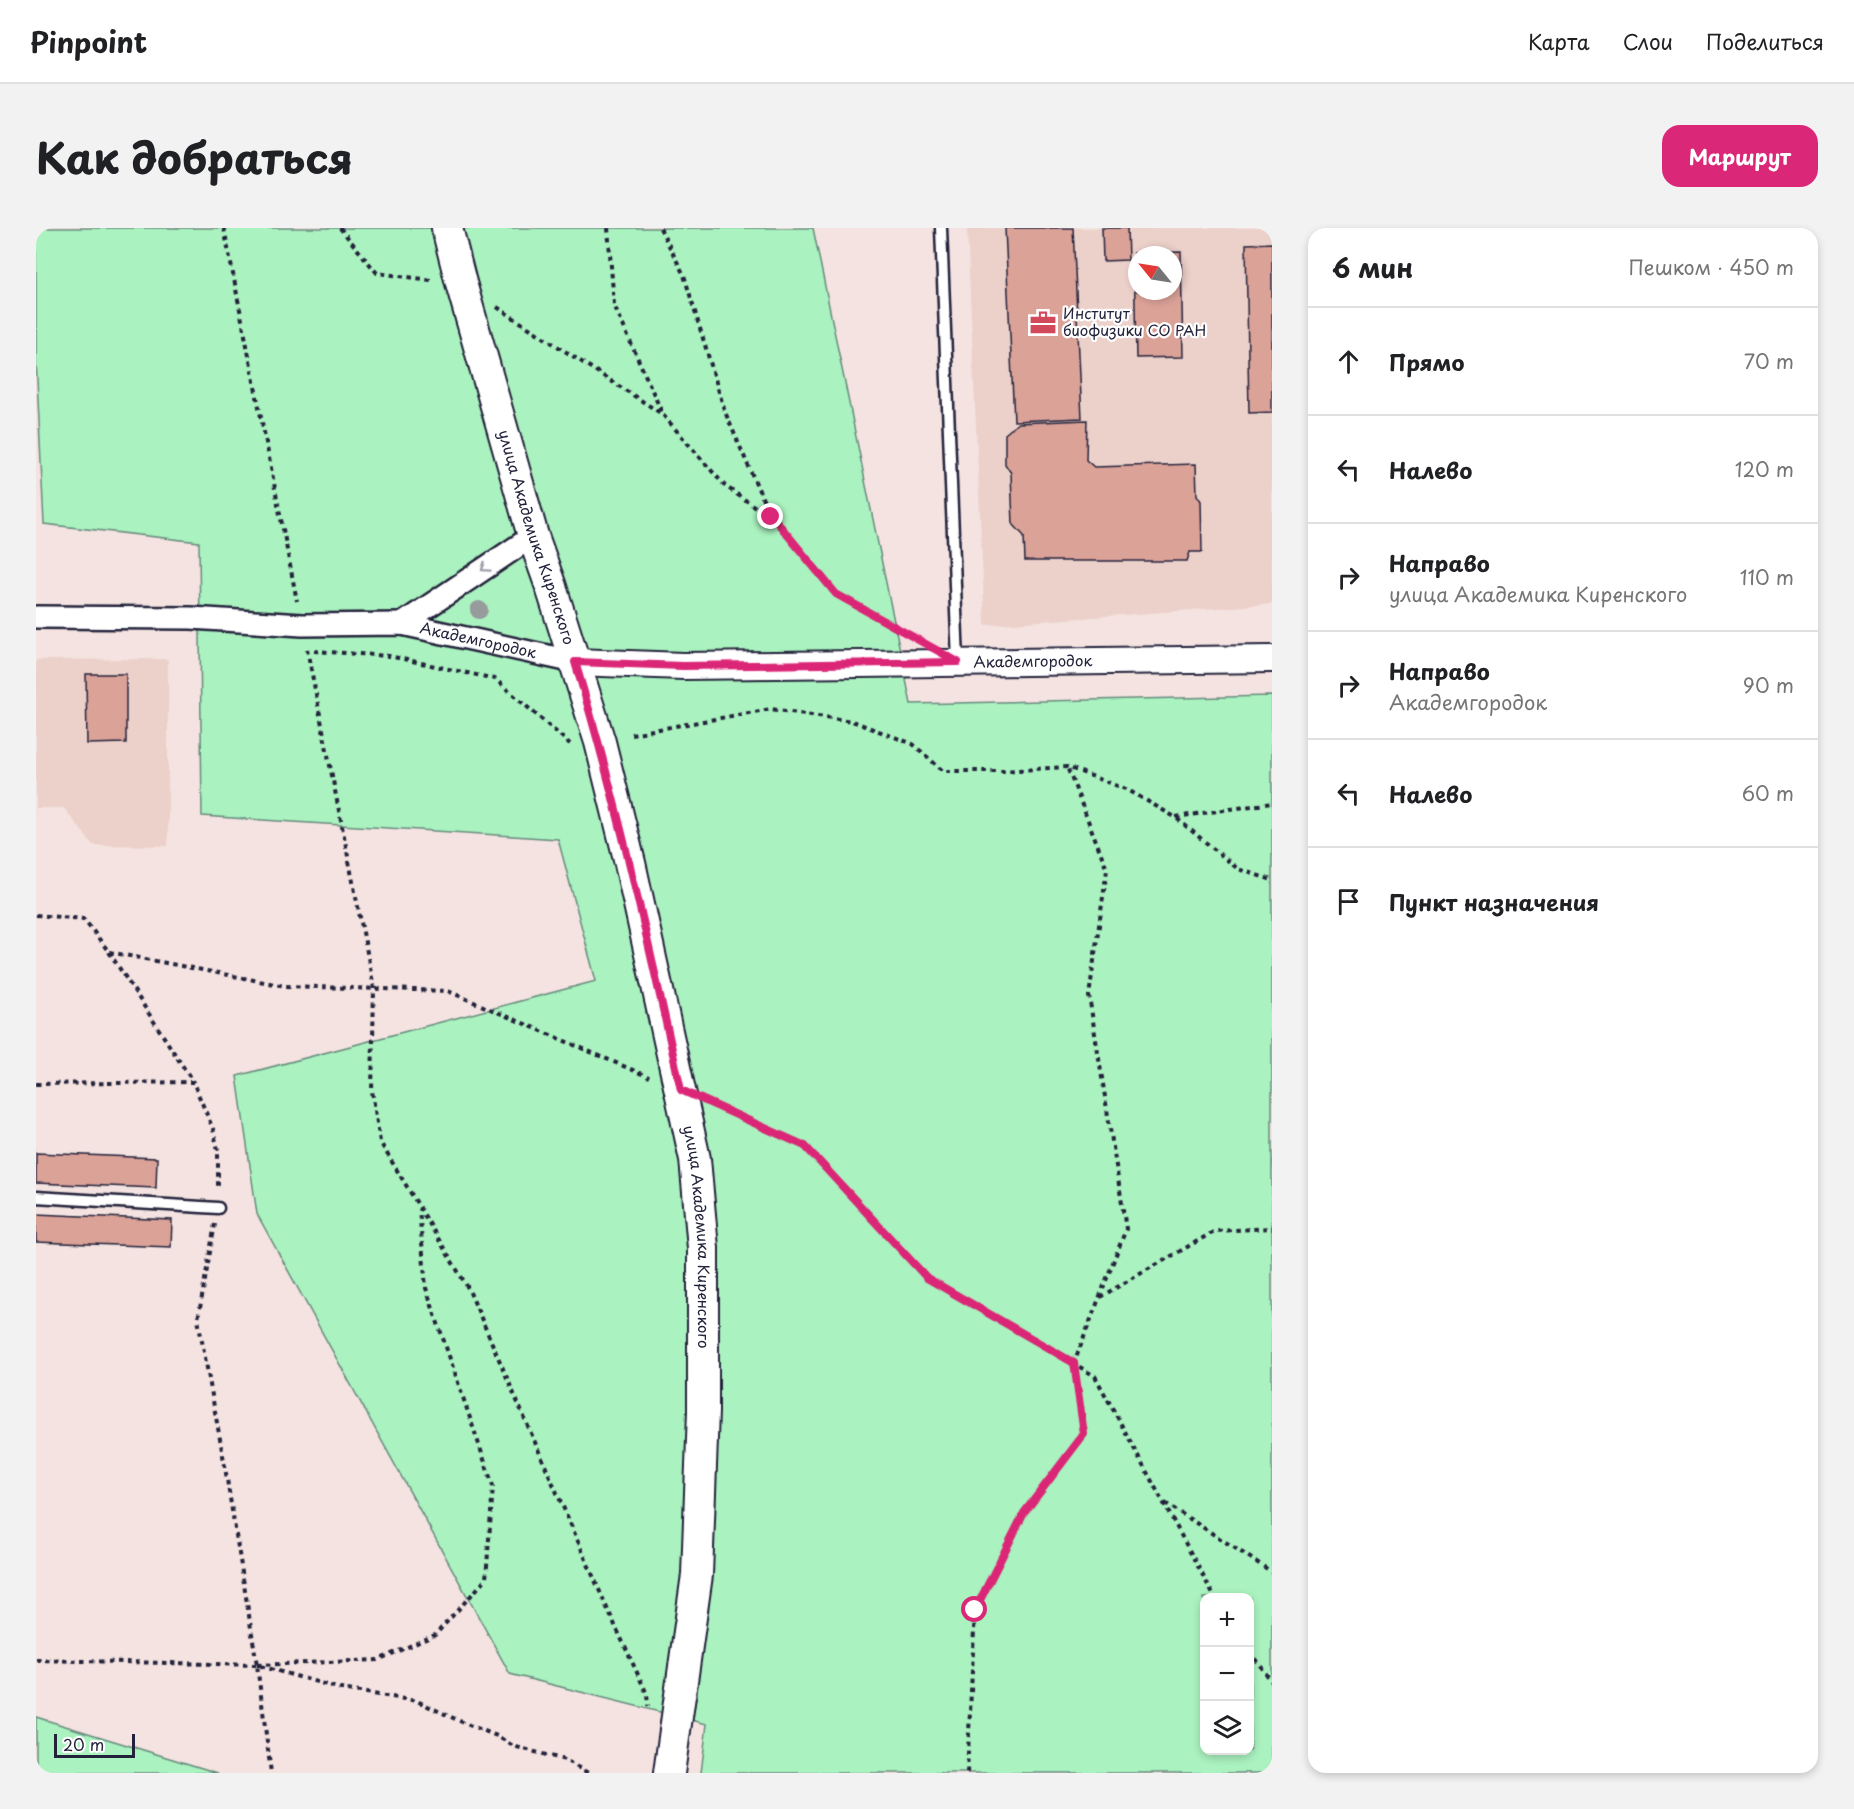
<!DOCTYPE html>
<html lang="ru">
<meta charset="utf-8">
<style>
:root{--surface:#fff;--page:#f2f2f2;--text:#202124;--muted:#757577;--line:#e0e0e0;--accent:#db2777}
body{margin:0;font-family:"Playpen Sans",sans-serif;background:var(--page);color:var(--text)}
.controls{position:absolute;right:18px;bottom:18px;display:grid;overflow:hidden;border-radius:12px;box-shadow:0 3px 9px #0003}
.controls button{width:54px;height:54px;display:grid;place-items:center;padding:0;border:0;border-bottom:2px solid var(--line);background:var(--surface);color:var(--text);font:30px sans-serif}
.compass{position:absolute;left:1092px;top:18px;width:54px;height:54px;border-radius:50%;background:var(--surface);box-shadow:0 3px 9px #0003;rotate:300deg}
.scale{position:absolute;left:18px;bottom:15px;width:81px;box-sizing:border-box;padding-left:6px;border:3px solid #22223b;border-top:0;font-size:16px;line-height:21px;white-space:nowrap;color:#22223b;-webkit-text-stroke:4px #fff;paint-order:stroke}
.stop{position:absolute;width:18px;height:18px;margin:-14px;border:4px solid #db2777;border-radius:50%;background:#fff}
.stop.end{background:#db2777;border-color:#fff;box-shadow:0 2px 6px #0008}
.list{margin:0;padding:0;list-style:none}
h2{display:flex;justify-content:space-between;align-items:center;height:78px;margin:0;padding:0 24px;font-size:26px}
h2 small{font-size:20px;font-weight:400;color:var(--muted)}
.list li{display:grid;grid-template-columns:39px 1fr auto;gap:18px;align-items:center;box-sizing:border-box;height:108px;padding:0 24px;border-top:2px solid var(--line)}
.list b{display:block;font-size:22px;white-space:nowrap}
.list p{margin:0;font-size:20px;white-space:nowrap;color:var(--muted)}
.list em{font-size:20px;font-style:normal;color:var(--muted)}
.icon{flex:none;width:33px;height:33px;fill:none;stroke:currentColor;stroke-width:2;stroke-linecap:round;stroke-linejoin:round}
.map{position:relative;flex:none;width:1236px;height:1545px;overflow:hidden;border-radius:18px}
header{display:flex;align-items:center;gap:36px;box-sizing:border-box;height:84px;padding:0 30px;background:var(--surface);border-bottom:2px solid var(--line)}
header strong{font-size:28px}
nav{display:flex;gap:33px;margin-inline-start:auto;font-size:21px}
.intro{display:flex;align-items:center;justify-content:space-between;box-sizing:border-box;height:144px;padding:0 36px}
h1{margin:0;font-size:42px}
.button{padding:15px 27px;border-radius:18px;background:var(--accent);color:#fff;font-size:21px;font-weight:700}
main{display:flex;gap:36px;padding:0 36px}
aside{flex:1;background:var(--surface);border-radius:18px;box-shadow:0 3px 9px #0003}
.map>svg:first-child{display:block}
.built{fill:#ecd0ca;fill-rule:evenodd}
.green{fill:#aaf2bf;stroke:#668a7d;stroke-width:1.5;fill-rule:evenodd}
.building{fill:#dba298;stroke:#22223b;stroke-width:1.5;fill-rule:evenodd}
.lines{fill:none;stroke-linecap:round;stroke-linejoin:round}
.service-casing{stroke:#22223b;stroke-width:15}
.minor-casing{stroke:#22223b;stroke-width:26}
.tertiary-casing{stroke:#22223b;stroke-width:30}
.secondary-casing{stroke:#22223b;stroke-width:34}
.path{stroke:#22223b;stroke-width:4;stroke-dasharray:4.5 4.5;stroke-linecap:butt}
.service{stroke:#fff;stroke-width:10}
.minor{stroke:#fff;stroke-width:21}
.tertiary{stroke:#fff;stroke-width:26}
.secondary{stroke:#fff;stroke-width:30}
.tree{fill:#979b9b}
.oneway{stroke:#9c9ca7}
.route{stroke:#db2777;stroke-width:8}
.labels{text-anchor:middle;stroke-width:4.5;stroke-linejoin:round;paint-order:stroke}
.poi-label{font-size:15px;fill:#22223b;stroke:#fff;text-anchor:start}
.street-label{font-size:15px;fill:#22223b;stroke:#fff}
</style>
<header>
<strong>Pinpoint</strong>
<nav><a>Карта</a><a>Слои</a><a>Поделиться</a></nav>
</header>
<div class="intro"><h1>Как добраться</h1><a class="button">Маршрут</a></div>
<main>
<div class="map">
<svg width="1236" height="1545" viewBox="0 0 1236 1545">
<rect width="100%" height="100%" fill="#f4e3e0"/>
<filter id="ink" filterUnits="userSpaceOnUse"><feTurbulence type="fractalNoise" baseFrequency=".0167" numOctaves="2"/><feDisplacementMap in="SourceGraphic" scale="12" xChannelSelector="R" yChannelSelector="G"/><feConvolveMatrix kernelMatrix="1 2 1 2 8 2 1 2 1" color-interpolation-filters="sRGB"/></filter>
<g filter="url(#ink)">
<path class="built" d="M 931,0 L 1236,0 L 1236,376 L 949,397 ZM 1101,27 L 1137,27 L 1137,63 L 1101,63 Z
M 132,431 L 132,618 L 57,617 L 28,580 L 0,580 L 0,432 Z"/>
<path class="green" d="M 0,0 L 777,0 L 875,476 L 1236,468 L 1236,1545 L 665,1545 L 671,1496 L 474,1446 L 221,986 L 201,848 L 560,753 L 522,611 L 166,588 L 163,314 L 8,296 L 0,130 ZM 1168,1370 L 1214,1370 L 1214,1522 L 1168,1522 Z
M 0,1489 L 182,1545 L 0,1545 Z"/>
<path class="building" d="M 969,0 L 1037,0 L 1046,190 L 978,193 Z
M 1066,0 L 1091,0 L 1092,32 L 1067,33 Z
M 1236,15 L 1236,184 L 1213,185 L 1210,16 Z
M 1145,24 L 1147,129 L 1100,130 L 1098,25 ZM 1101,27 L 1137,27 L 1137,63 L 1101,63 Z
M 1051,192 L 1050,232 L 1058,239 L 1160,236 L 1161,267 L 1165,273 L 1166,324 L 1154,324 L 1151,333 L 989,333 L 988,308 L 977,296 L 975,245 L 969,236 L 969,206 L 982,195 Z
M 50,446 L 90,446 L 90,515 L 51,516 Z
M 0,925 L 121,930 L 120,960 L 0,955 Z
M 0,986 L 136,992 L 135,1019 L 0,1014 Z"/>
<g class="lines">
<g class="service-casing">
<path id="service" d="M 905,0 L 922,434
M 0,969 L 182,980"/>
</g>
<g class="minor-casing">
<g id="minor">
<path id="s1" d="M 0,389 L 155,390 L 266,397 L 366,396 L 539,434"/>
<path d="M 366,396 L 497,308"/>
</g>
</g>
<g class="tertiary-casing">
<g id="tertiary">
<path id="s2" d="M 539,434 L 647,438 L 1236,431"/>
</g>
</g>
<g class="secondary-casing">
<g id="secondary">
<path id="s3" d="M 411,0 L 425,55 L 497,308 L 515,359 L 564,514 L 594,635 L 659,931 L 667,1020 L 667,1183 L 661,1347 L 633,1545"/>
</g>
</g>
<path class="path" d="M 188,0 L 261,373
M 304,0 L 341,45 L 395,52
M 572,0 L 578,77 L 627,187 L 689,258 L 741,294 L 800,366 L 874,408
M 624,0 L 648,47 L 689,184 L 734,288
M 461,79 L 626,186
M 271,421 L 338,760 L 336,863 L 344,914 L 432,1060 L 571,1380 L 611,1466 L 612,1478
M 278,423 L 353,428 L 459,451 L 534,516
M 595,506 L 735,481 L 816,493 L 877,516 L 907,543 L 966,543 L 1031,539 L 1090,561 L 1139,589 L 1202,641 L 1236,652
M 1140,589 L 1236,575
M 0,687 L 48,691 L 73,724 L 249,758 L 412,763 L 613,849
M 73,724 L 157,854
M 0,856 L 157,854 L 177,901 L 182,922 L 182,962
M 675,876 L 769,918 L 891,1050 L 1059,1148 L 1179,1370
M 179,996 L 162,1091 L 188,1233 L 221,1437 L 235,1545
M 1064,1069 L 1179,1003 L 1236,1000
M 1129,1275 L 1236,1344
M 1214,1423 L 1236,1454
M 0,1432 L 221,1437 L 305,1461 L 381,1473 L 428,1495 L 461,1508 L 477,1518 L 529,1532 L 552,1545
M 221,1437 L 342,1432 L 399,1407 L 450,1351 L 457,1258 L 390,1060 L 383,981
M 931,1545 L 939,1382 L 988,1285 L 1048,1206 L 1038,1135 L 1090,1001 L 1053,768 L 1071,641 L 1031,539"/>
<use href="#service" class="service"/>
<use href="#minor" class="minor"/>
<use href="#tertiary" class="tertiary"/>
<use href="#secondary" class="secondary"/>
</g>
<circle class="tree" cx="443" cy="382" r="9"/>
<defs><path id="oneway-chevron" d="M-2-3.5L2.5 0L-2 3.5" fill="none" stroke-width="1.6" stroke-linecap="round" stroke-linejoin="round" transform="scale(1.5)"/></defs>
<use class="oneway" href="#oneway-chevron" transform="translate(449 340) rotate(146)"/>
</g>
<g class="lines" filter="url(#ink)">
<path class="route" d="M 735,289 L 741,294 L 800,366 L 922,434 L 647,438 L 539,434 C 582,575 613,718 645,862 L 769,918 L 891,1050 L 1038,1135 L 1048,1206 L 988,1285 L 939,1382"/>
</g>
<defs>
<g id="office-bare" transform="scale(2.07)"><path d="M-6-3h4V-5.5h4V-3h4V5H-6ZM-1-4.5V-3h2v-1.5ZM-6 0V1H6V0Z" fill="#d1495b" stroke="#fff" stroke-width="2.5" paint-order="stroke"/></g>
</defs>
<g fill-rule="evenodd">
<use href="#office-bare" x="1007" y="95"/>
</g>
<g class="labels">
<g class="poi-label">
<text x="1027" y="91">Институт<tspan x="1027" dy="17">биофизики СО РАН</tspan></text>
</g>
<g class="street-label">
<text dy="5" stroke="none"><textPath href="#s3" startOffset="322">улица Академика Киренского</textPath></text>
<text dy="5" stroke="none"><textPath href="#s1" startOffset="444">Академгородок</textPath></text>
<text dy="5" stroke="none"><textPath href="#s2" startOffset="458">Академгородок</textPath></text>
<text dy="5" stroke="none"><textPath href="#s3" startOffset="1042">улица Академика Киренского</textPath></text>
</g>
</g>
</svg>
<div class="controls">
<button>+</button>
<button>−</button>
<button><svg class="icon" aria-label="layers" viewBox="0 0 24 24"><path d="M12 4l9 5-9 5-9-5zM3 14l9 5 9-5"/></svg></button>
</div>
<svg class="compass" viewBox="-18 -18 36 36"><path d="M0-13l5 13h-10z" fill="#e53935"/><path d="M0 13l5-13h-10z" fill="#757577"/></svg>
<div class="scale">20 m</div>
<div class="stop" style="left:939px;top:1382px"></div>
<div class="stop end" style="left:735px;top:289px"></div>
</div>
<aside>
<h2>6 мин<small>Пешком · 450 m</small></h2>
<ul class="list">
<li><svg class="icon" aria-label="ahead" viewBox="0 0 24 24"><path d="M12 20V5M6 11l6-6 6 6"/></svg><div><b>Прямо</b></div><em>70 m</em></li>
<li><svg class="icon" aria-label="left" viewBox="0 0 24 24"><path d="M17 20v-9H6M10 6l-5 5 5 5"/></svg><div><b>Налево</b></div><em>120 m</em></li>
<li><svg class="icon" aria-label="right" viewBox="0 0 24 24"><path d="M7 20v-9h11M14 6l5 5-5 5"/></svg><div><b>Направо</b><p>улица Академика Киренского</p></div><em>110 m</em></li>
<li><svg class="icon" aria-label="right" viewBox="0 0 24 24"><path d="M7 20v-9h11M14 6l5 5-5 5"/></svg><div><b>Направо</b><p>Академгородок</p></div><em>90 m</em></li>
<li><svg class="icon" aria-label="left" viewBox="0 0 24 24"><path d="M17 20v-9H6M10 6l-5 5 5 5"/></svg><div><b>Налево</b></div><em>60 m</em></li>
<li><svg class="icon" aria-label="arrive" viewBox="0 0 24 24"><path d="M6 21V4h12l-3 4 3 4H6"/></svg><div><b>Пункт назначения</b></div></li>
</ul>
</aside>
</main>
